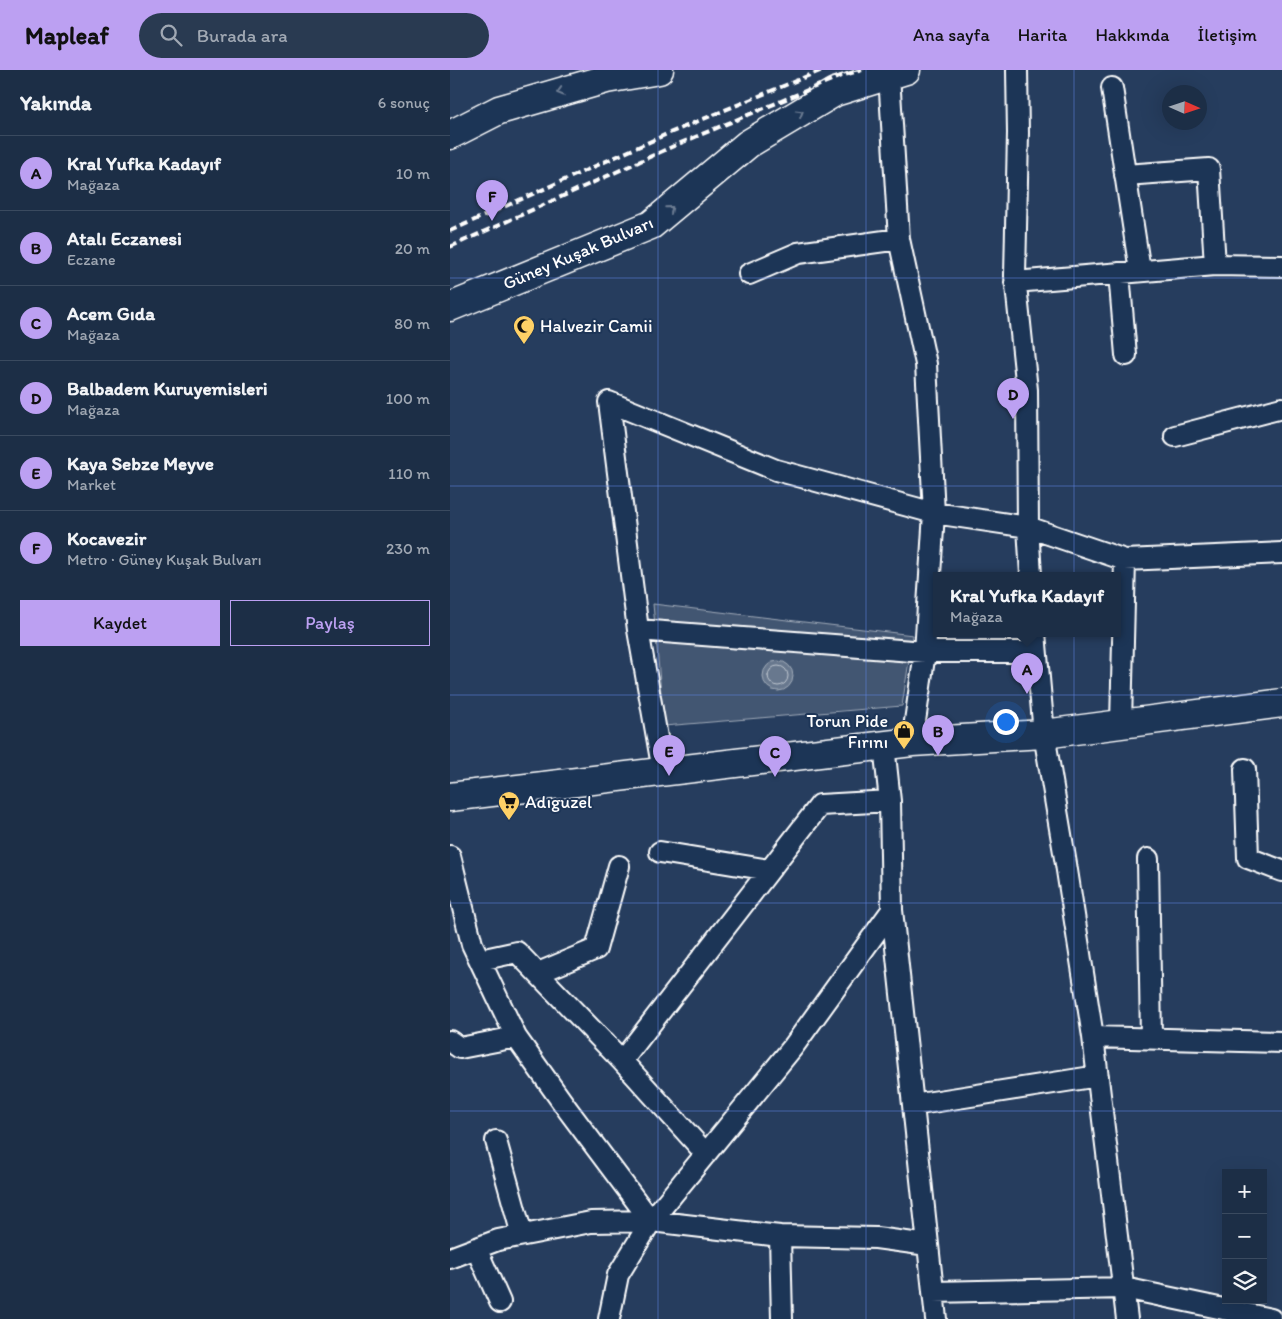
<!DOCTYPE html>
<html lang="tr">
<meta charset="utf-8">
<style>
:root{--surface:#1c2e46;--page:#293a51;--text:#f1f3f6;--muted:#a0a8b3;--line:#3a4a5f;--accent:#bca0f2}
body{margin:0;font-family:Itim,sans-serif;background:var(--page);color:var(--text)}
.controls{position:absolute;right:15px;bottom:15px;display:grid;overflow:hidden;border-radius:0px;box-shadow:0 5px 20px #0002}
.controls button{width:45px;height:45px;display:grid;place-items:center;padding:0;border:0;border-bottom:1px solid var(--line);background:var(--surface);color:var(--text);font:25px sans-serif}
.compass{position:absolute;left:712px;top:15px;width:45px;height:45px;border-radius:50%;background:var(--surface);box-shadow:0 5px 20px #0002;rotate:93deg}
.you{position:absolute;left:555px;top:651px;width:18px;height:18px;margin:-12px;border:4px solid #fff;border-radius:50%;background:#1a73e8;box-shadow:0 0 0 8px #1a73e833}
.badge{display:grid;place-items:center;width:32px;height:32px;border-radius:50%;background:var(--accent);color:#111;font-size:16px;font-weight:700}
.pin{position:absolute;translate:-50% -41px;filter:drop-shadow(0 1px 2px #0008)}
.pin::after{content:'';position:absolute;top:26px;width:18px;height:15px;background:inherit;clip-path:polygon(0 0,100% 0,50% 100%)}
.popup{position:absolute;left:483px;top:502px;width:188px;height:65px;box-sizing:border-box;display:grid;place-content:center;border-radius:0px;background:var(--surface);filter:drop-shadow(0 1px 4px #0005);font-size:16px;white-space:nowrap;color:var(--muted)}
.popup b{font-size:19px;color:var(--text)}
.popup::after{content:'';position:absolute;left:50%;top:100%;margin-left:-10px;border:10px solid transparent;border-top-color:var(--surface)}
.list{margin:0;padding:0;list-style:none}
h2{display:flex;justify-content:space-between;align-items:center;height:65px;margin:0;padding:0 20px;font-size:21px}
h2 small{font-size:16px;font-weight:400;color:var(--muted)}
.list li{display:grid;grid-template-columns:32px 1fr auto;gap:15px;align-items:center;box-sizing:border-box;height:75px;padding:0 20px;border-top:1px solid var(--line)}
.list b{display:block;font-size:19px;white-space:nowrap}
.list p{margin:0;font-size:16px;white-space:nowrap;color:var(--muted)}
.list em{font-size:16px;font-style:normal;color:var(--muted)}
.actions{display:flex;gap:10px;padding:15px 20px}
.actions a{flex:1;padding:11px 0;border:1px solid var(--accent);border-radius:0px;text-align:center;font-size:18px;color:var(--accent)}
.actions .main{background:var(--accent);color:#111}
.icon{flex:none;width:28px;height:28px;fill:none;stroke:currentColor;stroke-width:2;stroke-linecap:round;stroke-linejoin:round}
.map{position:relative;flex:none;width:832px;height:1249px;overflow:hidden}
header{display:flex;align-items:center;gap:30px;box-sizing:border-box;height:70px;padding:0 25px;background:var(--accent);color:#111}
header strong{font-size:24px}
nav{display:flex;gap:28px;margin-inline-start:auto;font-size:18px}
.search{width:350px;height:45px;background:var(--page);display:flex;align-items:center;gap:12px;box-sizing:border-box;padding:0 18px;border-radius:28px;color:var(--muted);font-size:19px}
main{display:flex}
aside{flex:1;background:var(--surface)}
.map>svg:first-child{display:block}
.green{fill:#425672;stroke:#a0aab8}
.water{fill:#67788e;stroke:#a4aebb}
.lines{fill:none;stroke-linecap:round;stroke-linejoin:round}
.shore{stroke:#c2c9d2;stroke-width:1}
.street-casing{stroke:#fff;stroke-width:24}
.secondary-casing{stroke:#fff;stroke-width:31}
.primary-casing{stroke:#fff;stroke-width:31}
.street{stroke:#1d3557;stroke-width:20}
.secondary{stroke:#1d3557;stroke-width:28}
.primary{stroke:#1d3557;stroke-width:28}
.rail{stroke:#fff;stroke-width:4;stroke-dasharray:8 4;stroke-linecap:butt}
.oneway{stroke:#6c7c92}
.grid{fill:none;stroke:#6183e4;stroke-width:1;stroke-opacity:0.55}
.labels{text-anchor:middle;stroke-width:4;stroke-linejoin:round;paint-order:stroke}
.street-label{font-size:18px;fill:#fff;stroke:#1d3557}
.poi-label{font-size:18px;fill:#fff;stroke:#1d3557;text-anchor:start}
</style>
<header>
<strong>Mapleaf</strong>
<div class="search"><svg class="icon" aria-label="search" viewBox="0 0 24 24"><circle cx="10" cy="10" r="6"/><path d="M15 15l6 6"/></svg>Burada ara</div>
<nav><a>Ana sayfa</a><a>Harita</a><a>Hakkında</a><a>İletişim</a></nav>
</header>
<main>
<aside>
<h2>Yakında<small>6 sonuç</small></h2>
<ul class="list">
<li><span class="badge">A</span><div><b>Kral Yufka Kadayıf</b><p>Mağaza</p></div><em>10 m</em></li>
<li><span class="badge">B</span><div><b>Atalı Eczanesi</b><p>Eczane</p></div><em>20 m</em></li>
<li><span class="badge">C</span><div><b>Acem Gıda</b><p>Mağaza</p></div><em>80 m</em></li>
<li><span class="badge">D</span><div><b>Balbadem Kuruyemisleri</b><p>Mağaza</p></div><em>100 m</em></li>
<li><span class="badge">E</span><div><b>Kaya Sebze Meyve</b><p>Market</p></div><em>110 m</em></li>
<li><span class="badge">F</span><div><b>Kocavezir</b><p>Metro · Güney Kuşak Bulvarı</p></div><em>230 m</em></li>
</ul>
<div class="actions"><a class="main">Kaydet</a><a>Paylaş</a></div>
</aside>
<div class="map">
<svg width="832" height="1249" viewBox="0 0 832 1249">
<rect width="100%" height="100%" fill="#263d5e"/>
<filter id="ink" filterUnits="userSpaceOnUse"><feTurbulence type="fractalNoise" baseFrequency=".02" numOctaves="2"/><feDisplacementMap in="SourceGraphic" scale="10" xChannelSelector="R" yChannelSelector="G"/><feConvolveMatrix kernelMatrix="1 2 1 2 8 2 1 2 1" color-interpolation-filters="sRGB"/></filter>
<g filter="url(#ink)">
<path class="green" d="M 203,534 L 463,565 L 452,636 L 214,656 Z"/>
<path class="water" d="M313 606a15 15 0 1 1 30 0a15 15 0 1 1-30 0Z"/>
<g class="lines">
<path class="shore" d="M318 606a10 10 0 1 1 20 0a10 10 0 1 1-20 0Z"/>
<g class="street-casing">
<path id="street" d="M 567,0 L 568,63 L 565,206 L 577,320 L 578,457 L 581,505
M 439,5 L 449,169 L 476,294 L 484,443 L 475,582 L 462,672
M 662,18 L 690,201
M 675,105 L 759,99 L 765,195
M 669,203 L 676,285
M 299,204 L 348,183 L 449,169
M 565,212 L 765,195 L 832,196
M 725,366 L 832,338
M 188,560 L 475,582 L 586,582
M 585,563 L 594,664 L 616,794 L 643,967 L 677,1249
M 671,653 L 675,490
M 434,675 L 440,731 L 442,840 L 486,1249
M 795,699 L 798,788 L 832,801
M 213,701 L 188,560 L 159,332 L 326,400 L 484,443 L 578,457 L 675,490 L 832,483
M 210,782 L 319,800
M 0,786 L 22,874 L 66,967 L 118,1040 L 201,1151
M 698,789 L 701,968
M 30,890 L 67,882 L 172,991 L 256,1084
M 88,903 L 146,879 L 169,796
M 643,967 L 832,972
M 0,971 L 10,978 L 66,967
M 172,991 L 370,735 L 440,731
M 463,1035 L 648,1006
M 46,1071 L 72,1165
M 330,1166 L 332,1249
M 26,1178 L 50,1232
M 0,1188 L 48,1170 L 141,1152 L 201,1151 L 330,1166 L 426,1168 L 478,1175
M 483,1222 L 674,1218 L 821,1249
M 159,1249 L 168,1205 L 201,1151 L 343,977 L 442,840"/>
</g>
<g class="secondary-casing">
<path id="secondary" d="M 0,727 L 462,672 L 594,664 L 832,633"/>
</g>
<g class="primary-casing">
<path id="primary" d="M 0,65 L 49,40 L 156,9 L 209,0
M 0,237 L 201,155 L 298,74 L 385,22 L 456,0"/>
</g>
<use href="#street" class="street"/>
<use href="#secondary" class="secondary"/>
<use href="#primary" class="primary"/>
<path class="rail" d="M 0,161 L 217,64 L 372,0
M 0,177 L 226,75 L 391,6 L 412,0"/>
</g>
<defs><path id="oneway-chevron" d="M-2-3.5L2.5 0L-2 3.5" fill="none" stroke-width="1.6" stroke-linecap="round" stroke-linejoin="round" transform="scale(1.25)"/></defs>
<g class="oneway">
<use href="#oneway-chevron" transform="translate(110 22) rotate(164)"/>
<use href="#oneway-chevron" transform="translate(350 43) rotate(-31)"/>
<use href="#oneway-chevron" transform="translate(220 139) rotate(-40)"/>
</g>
</g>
<path class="grid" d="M 208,0 L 208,1249M 416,0 L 416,1249M 624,0 L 624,1249M 0,208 L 832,208M 0,416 L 832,416M 0,625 L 832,625M 0,833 L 832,833M 0,1041 L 832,1041"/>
<defs>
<g id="mosque-pin" transform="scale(1.125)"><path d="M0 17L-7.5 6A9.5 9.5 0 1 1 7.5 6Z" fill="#ffd166" stroke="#1d3557"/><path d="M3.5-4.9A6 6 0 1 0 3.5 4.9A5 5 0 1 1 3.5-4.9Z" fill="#111"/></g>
<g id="shop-pin" transform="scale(1.125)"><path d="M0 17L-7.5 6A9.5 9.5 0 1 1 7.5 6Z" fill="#ffd166" stroke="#1d3557"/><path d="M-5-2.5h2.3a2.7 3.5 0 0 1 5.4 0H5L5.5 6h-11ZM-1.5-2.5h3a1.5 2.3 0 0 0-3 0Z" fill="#111"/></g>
<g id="supermarket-pin" transform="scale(1.125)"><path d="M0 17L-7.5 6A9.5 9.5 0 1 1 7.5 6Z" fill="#ffd166" stroke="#1d3557"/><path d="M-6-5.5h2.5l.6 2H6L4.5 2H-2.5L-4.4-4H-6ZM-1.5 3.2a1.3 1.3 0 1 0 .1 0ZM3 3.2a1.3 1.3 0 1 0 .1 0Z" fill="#111"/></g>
</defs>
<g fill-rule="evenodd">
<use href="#mosque-pin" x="74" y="256"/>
<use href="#shop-pin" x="454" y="661"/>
<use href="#supermarket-pin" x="59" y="732"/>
</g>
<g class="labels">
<g class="street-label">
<text transform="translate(128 183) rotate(-23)" y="6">Güney Kuşak Bulvarı</text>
</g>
<g class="poi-label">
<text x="90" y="262">Halvezir Camii</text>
<text x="438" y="657" text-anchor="end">Torun Pide<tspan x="438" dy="21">Fırını</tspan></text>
<text x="75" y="738">Adıguzel</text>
</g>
</g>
</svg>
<div class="controls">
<button>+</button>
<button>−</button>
<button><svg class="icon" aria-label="layers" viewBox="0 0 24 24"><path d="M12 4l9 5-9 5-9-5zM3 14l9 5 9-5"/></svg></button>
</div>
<svg class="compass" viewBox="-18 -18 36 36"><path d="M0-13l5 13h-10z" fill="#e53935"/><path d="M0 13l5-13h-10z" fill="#a0a8b3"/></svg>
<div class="you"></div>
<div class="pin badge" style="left:577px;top:624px">A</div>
<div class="popup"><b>Kral Yufka Kadayıf</b>Mağaza</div>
<div class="pin badge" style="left:488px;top:686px">B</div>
<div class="pin badge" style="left:325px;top:707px">C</div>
<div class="pin badge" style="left:563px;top:349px">D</div>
<div class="pin badge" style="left:219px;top:706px">E</div>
<div class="pin badge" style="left:42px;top:151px">F</div>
</div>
</main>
